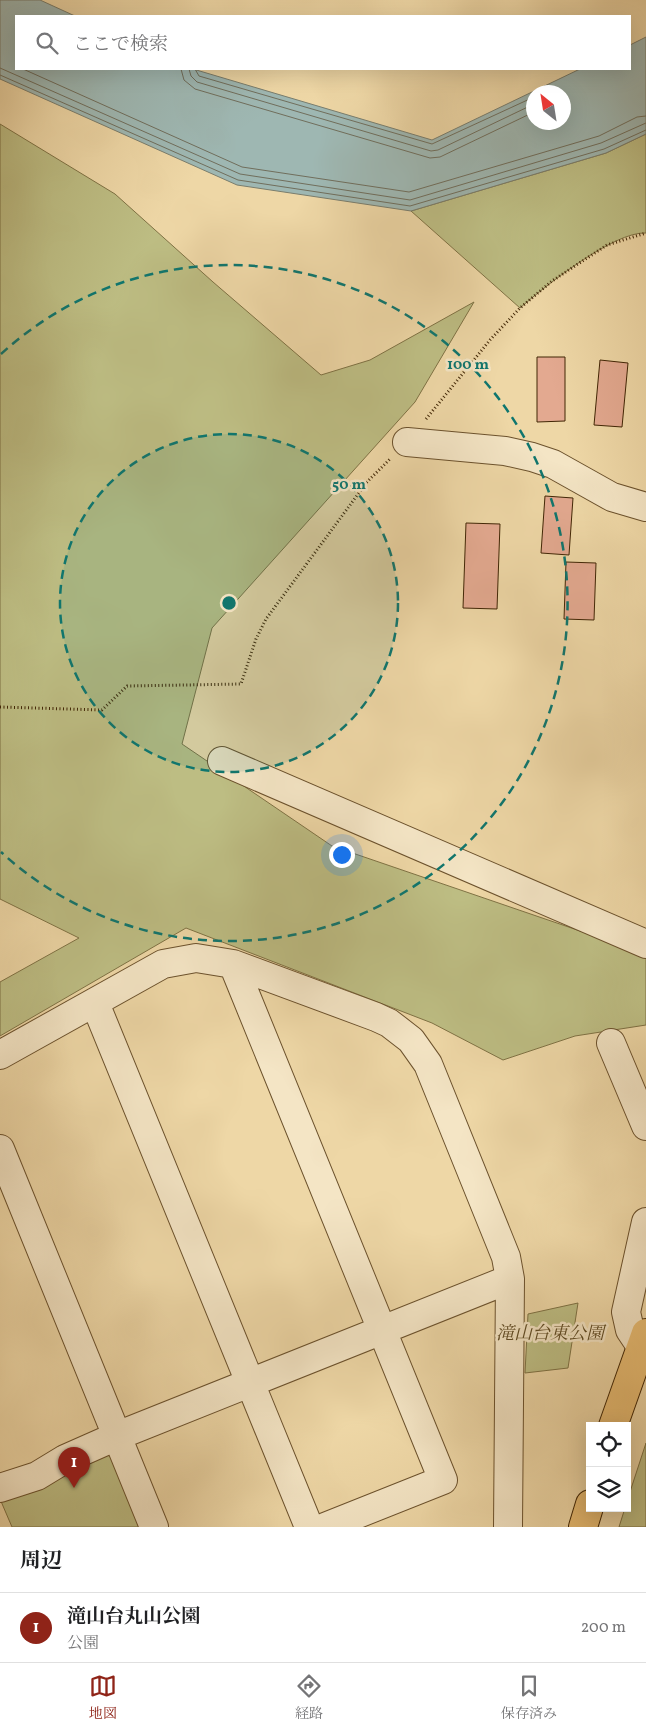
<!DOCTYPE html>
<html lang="ja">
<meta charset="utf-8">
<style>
:root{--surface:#fff;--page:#f6f6f6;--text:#202124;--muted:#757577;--line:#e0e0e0;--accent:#8f2418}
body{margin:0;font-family:Vollkorn,"Noto Serif JP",serif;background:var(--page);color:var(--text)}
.controls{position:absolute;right:15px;bottom:15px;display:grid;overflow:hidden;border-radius:0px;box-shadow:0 5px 20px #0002}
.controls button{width:45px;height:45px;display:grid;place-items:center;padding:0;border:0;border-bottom:1px solid var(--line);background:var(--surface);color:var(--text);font:25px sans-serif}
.compass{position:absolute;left:526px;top:85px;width:45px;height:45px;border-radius:50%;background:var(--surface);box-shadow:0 5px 20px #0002;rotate:330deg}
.you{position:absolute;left:341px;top:854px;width:18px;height:18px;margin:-12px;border:4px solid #fff;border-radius:50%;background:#1a73e8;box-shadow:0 0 0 8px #1a73e833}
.badge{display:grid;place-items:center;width:32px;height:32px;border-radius:50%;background:var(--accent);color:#fff;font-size:16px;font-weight:700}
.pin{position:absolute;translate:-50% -41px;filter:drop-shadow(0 1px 2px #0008)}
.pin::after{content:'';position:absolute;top:26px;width:18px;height:15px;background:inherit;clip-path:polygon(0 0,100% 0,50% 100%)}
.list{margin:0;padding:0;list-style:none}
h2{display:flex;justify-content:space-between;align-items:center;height:65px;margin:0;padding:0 20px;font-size:21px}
h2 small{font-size:16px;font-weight:400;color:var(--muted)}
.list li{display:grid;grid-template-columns:32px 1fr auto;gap:15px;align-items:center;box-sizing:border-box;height:70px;padding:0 20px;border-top:1px solid var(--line)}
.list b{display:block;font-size:19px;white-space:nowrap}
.list p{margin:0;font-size:16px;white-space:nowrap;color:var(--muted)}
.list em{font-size:16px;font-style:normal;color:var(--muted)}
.icon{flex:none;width:28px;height:28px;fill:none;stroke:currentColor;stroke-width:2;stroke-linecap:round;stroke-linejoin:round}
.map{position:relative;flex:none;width:646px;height:1527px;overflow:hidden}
.search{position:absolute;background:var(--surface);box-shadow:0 5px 20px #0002;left:15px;right:15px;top:15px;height:55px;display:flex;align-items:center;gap:12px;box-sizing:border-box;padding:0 18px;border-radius:0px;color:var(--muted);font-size:19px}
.sheet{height:135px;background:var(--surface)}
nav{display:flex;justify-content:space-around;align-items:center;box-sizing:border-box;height:70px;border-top:1px solid var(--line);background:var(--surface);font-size:14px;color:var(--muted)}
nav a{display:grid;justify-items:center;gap:2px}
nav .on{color:var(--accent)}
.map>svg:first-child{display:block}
.green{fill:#bdbd83;stroke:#7f7244}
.water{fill:#9eb7b2;stroke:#797d6d;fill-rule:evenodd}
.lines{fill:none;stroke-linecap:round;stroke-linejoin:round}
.shore{stroke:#706e5c;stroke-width:1}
.building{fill:#e3a990;stroke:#412605}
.minor-casing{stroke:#6c522d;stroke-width:30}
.major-casing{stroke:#412605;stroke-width:30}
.path{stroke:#412605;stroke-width:3;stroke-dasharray:1 2.5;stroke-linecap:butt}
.minor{stroke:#f4e5c5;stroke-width:28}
.major{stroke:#e7bc73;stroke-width:28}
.ring{fill:none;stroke:#0f766e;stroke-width:2.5;stroke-dasharray:9 6}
.labels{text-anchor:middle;stroke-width:5;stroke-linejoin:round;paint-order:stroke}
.park-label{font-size:18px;font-style:italic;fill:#604c24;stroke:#f4e5c5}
.centre{fill:#0f766e;stroke:#f4e5c5;stroke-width:2.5}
.ring-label{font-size:15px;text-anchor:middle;font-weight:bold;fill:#0f766e;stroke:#f4e5c5;stroke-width:5;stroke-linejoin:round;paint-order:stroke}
</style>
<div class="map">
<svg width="646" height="1527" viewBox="0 0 646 1527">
<rect width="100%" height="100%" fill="#eed7a6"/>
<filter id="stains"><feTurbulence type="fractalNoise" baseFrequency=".004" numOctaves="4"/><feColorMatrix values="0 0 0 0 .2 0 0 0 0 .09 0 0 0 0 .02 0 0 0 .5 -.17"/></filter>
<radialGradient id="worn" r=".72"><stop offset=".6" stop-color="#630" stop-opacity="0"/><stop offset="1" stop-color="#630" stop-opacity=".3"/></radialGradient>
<path class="green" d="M 0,124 L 115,194 L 213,282 L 321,375 L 370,360 L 474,302 L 415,402 L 212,628 L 182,744 L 332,846 L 589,934 L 646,958 L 646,1025 L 575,1036 L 503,1060 L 432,1023 L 186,928 L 0,1036 L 0,982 L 79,938 L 0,899 Z
M 646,134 L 646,233 C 614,231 544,287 520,308 L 411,211 L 606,153 Z
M 578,1303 L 568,1368 L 525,1373 L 528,1314 Z
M 646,1443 L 646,1527 L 619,1527 L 625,1508 L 627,1508 L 627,1501 Z
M 109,1445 L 143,1527 L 12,1527 L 0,1499 Z"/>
<path class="water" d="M 0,0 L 40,0 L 75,16 L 16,16 L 16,69 L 193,69 L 432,140 L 580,69 L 630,69 L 630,45 L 646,37 L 646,134 L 606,153 L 411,211 L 237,185 L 0,79 ZM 534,92 L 564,92 L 564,122 L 534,122 Z"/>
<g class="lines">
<path class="shore" d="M 0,68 L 240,174 L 410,200 L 601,143 L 646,123
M 23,69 L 242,167 L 409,192 L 599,136 L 637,117 L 646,116
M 181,69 L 184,80 L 195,89 L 430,158 L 440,157 L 534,112
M 189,69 L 191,76 L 197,82 L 431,151 L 438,150 L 534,104
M 195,69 L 199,76 L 432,144 L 534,97
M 0,75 L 238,180 L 410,206 L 604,149 L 646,130"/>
</g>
<path class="building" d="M 537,357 L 565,357 L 565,421 L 537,422 Z
M 600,360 L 628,363 L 622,427 L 594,425 Z
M 545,496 L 573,498 L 569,555 L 541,553 Z
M 466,523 L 500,524 L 497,609 L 463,608 Z
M 566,562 L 596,563 L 594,620 L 564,619 Z"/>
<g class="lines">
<g class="minor-casing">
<path id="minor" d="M 407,442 L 505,451 L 532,457 L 553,464 L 612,497 L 646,507
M 222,761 L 646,944
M 233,964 L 443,1480 L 325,1527
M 95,1003 L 309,1527
M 611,1043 L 646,1126
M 0,1055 L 163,964 L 196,958 L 233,964 L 376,1017 L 389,1023 L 411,1040 L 428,1064 L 506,1257 L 510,1279 L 508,1527
M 0,1149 L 154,1527
M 640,1345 L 630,1330 L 626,1312 L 646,1222
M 0,1488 L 37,1476 L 65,1459 L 117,1436 L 510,1279"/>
</g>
<g class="major-casing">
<path id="major" d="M 613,1426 L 646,1333
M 583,1527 L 590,1504"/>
</g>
<path class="path" d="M 426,419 L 490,340 L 520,308 L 552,281 L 607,245 L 646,233
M 0,707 L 102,710 L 127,686 L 241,684 L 256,639 L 266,619 L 367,482 L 390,459"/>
<use href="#minor" class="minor"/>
<use href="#major" class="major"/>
</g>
<circle cx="229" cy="603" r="169" fill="#0f766e" fill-opacity=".12"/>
<g class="ring">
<circle cx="229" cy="603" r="169"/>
<path d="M1 354A338 338 0 1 1 1 852"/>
</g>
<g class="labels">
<g class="park-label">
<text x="550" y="1339">滝山台東公園</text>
</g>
</g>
<circle cx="229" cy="603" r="8" class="centre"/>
<g class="ring-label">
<text x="468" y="369">100 m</text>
<text x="349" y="489">50 m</text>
</g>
<rect width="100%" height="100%" filter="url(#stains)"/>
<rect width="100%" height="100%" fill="url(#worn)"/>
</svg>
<div class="controls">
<button><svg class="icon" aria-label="locate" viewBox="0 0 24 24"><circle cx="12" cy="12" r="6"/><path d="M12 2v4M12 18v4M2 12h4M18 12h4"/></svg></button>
<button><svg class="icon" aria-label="layers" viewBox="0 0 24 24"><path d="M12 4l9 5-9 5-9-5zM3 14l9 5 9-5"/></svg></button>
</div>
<svg class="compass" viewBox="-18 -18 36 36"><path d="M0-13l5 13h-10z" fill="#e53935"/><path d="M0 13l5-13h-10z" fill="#757577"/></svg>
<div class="you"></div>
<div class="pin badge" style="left:74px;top:1488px">1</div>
<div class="search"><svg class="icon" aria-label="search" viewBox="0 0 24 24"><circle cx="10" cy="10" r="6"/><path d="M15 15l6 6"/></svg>ここで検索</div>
</div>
<section class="sheet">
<h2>周辺<small></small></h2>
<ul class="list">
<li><span class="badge">1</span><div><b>滝山台丸山公園</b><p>公園</p></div><em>200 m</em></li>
</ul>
</section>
<nav>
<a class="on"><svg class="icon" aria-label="map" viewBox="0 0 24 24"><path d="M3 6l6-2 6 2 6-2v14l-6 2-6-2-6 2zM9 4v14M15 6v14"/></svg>地図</a>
<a><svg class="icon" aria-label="directions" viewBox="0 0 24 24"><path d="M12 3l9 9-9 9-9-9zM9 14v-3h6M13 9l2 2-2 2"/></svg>経路</a>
<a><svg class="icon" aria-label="saved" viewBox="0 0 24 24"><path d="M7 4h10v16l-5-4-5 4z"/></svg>保存済み</a>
</nav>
